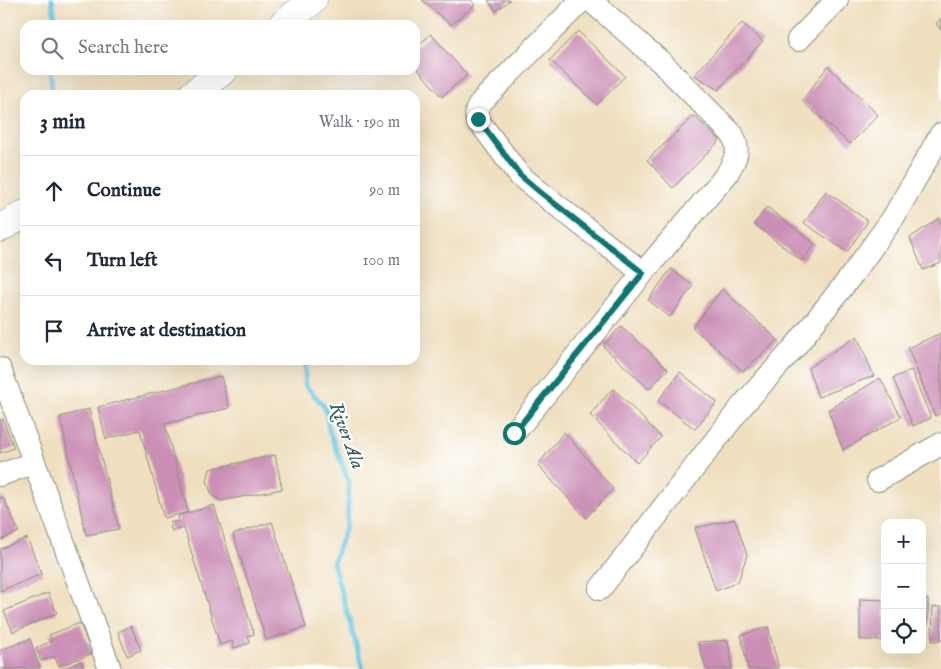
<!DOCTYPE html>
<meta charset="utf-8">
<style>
:root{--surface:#fff;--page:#f2f2f3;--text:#1f2937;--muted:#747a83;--line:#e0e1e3}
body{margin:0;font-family:"IM FELL English",serif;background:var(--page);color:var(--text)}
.controls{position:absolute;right:15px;bottom:15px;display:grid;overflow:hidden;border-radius:10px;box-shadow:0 5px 20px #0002}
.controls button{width:45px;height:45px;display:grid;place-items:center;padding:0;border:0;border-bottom:1px solid var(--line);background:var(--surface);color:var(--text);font:25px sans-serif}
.stop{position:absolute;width:15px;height:15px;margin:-11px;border:4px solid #0f766e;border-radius:50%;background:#fff}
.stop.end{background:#0f766e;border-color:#fff;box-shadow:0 1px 5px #0008}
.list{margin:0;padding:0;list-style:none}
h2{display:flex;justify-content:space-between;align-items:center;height:65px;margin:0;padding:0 20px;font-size:21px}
h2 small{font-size:16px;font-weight:400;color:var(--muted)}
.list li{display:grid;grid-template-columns:32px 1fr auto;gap:15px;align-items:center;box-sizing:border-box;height:70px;padding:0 20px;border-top:1px solid var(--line)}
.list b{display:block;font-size:19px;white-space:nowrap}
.list em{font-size:16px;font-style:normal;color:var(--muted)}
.icon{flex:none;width:28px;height:28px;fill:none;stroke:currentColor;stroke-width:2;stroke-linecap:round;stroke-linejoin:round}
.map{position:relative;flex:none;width:941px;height:669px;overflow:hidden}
.search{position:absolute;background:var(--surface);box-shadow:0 5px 20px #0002;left:20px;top:20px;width:400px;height:55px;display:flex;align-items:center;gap:12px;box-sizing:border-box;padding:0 18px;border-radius:15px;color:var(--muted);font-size:19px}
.panel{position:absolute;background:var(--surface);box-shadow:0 5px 20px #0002;left:20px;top:90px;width:400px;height:275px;border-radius:15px}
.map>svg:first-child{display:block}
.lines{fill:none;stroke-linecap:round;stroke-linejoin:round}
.stream{stroke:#61c5de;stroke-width:5}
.building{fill:#cb8fb6}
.minor-casing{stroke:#878e7a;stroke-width:24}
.major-casing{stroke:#878e7a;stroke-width:29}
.minor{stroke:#fff;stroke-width:22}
.major{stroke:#fff;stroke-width:28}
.route{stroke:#0f766e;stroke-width:6}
.labels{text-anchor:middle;stroke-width:4.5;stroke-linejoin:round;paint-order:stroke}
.water-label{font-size:19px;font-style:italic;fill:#305f5e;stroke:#fff}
</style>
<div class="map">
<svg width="941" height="669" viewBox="0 0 941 669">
<rect width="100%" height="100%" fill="#fff"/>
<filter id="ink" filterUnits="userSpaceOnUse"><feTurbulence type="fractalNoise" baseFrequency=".02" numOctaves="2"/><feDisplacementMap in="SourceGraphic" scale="10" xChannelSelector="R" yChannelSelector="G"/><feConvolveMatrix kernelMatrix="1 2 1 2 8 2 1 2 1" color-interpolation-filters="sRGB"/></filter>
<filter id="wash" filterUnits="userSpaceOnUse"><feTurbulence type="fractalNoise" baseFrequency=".0096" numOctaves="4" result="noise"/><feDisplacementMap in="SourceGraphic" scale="20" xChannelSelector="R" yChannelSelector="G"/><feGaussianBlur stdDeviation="1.12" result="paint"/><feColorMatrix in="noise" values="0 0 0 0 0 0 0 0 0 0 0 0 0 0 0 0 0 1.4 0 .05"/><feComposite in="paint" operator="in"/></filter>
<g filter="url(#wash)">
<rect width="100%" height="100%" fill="#efdfbf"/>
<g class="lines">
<path class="stream" d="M 52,0 L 55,18 L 54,25
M 50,70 L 53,95
M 305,360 L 305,385 L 325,407 L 329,430 L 349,482 L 347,524 L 333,563 L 363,669"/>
</g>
<g id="blocks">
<path class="building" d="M 422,0 L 471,0 L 475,5 L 451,25 Z
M 488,0 L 510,0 L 496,11 Z
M 941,18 L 941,30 L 936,24 Z
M 742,23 L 763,41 L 718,90 L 694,75 Z
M 578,31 L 625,76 L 597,105 L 550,60 Z
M 431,34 L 467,75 L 442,97 L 415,66 L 415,48 Z
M 828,66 L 878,115 L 850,144 L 802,101 Z
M 694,116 L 720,140 L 673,188 L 647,160 Z
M 826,191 L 868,221 L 847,252 L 804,223 Z
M 767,207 L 815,244 L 802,261 L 754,224 Z
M 939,218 L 941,223 L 941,263 L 923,270 L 910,238 Z
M 671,269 L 693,286 L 670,317 L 648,300 Z
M 722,289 L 778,340 L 743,371 L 693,328 Z
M 621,326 L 668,369 L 649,389 L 603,346 Z
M 941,333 L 941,413 L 935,416 L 908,348 Z
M 857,336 L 874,376 L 818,397 L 808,368 Z
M 911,370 L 931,418 L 913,426 L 893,378 Z
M 680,372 L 717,402 L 695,429 L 658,401 Z
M 221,376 L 229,408 L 165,424 L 188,512 L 164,518 L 140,430 L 106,439 L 98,407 Z
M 880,378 L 901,417 L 843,450 L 828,410 Z
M 613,388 L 661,437 L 637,463 L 590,415 Z
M 89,409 L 119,529 L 86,535 L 60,417 Z
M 3,419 L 14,448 L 0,453 L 0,420 Z
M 564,432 L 613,489 L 586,518 L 538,465 Z
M 275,455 L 282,489 L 221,501 L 212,495 L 207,481 L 210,469 Z
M 3,497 L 19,532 L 0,540 L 0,498 Z
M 214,505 L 254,634 L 248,636 L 250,643 L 234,648 L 232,641 L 220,645 L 184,528 L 172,531 L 169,523 L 179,521 L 178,516 Z
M 735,519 L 747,555 L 738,582 L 716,591 L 695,528 Z
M 272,522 L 306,627 L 266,640 L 233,534 Z
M 27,538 L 42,574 L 0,591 L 0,549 Z
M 48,593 L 57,613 L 13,632 L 4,611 Z
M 860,599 L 885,600 L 885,640 L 860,640 Z
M 922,599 L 928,599 L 928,625 L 922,625 Z
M 933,607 L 941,607 L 941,641 L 932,641 Z
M 80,623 L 92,654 L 59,666 L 54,656 L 41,661 L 36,648 L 52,641 L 49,635 Z
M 131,626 L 141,650 L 127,656 L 118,632 Z
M 768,627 L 779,669 L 748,669 L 741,635 Z
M 922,634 L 927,634 L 927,644 L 922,644 Z
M 30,639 L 40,668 L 0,669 L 0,650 Z
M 728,640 L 732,669 L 706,669 L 698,642 Z
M 81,661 L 84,669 L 61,669 Z"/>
</g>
</g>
<g filter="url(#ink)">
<use href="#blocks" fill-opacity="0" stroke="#878e7a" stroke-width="1"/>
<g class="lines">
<g class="minor-casing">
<path id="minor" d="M 582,0 L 482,101 C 477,108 475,111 477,119 L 519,175 L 540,192 L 643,273
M 798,40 L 837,0
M 0,369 L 110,669
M 514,433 L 643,273 L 727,174 C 736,158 741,151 732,134 L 662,63 L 590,0
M 0,475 L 33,463
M 878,480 L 941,444
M 600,589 L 742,406 L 794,348 L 852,275 L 893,218 L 941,134"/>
</g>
<g class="major-casing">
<path id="major" d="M 282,25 L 313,0
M 192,95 L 224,70
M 0,228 L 25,214"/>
</g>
<use href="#minor" class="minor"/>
<use href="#major" class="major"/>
</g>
</g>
<g class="lines" filter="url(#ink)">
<path class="route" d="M 478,119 L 520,175 L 540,192 L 643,273 L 514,433"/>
</g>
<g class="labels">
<g class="water-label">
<text transform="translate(348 435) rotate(70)" y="7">River Ala</text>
</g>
</g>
</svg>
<div class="controls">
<button>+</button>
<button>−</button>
<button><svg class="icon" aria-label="locate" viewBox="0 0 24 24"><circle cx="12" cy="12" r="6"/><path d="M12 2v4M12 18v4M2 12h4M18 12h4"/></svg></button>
</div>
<div class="stop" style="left:514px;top:433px"></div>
<div class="stop end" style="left:478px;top:119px"></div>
<div class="search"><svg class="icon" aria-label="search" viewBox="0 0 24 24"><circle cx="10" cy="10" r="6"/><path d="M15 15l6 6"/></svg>Search here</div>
<section class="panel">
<h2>3 min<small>Walk · 190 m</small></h2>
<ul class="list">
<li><svg class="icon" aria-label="ahead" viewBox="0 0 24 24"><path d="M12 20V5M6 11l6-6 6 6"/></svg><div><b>Continue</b></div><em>90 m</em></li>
<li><svg class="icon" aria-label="left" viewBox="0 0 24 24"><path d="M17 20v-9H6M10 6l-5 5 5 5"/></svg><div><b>Turn left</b></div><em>100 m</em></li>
<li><svg class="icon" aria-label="arrive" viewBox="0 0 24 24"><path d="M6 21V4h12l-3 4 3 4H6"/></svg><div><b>Arrive at destination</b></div></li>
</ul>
</section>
</div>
